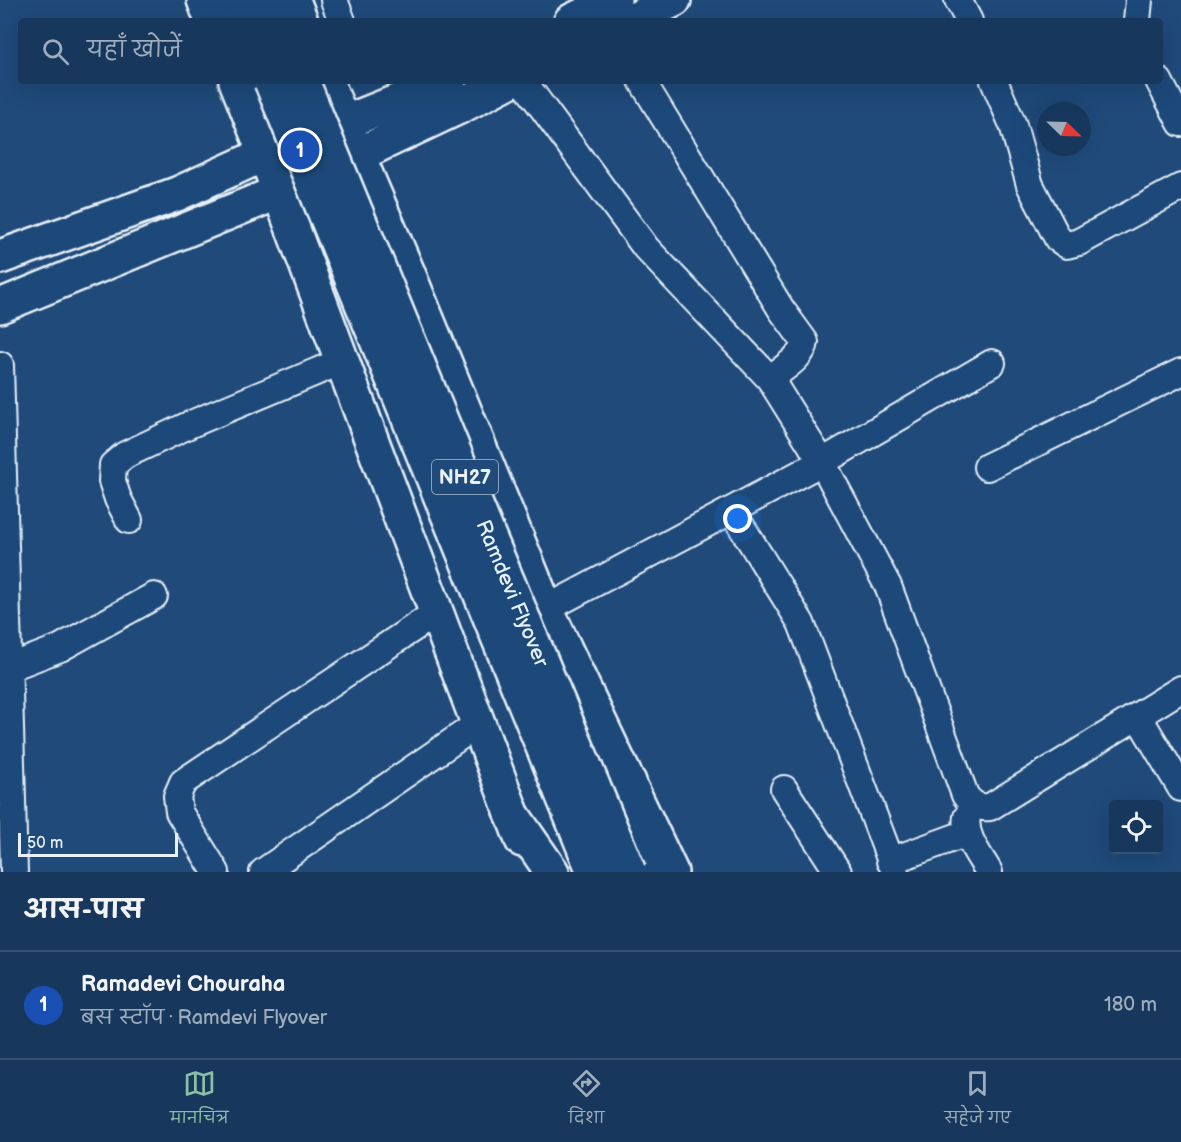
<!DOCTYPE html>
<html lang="hi">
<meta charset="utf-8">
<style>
:root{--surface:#17385c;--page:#244365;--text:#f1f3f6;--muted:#9eacbb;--line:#365272;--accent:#8abfa5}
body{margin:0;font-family:"Balsamiq Sans","Playpen Sans Deva",sans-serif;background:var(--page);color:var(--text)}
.controls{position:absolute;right:18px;bottom:18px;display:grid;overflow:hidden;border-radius:6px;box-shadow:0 6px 24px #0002}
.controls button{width:54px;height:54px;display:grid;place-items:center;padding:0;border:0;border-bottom:2px solid var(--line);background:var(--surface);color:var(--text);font:30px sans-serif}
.compass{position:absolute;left:1037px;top:102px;width:54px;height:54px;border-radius:50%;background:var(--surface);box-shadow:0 6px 24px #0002;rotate:113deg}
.scale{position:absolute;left:18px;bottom:15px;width:160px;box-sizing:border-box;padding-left:6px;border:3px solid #e8f1f8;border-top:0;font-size:16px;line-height:21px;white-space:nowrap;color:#e8f1f8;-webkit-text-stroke:4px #1f4a7a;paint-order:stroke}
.you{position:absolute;left:738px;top:519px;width:21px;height:21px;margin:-15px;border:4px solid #fff;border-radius:50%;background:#1a73e8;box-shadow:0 0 0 9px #1a73e833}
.badge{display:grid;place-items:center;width:39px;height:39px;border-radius:50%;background:var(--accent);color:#fff;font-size:20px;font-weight:700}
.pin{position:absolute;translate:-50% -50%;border:3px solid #fff;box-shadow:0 2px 6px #0006}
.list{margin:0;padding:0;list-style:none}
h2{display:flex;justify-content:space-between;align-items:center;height:78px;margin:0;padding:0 24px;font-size:26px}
h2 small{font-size:20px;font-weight:400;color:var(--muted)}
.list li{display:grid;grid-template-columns:39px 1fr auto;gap:18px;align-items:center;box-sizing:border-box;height:108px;padding:0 24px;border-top:2px solid var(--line)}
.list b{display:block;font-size:22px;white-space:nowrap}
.list p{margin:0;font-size:20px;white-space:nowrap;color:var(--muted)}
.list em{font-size:20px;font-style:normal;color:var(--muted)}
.icon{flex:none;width:33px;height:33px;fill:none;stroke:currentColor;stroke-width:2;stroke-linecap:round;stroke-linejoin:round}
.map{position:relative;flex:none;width:1181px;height:872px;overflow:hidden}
.search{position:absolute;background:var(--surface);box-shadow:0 6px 24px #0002;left:18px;right:18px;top:18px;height:66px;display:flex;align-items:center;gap:15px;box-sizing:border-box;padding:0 21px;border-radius:6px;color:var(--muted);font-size:22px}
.sheet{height:186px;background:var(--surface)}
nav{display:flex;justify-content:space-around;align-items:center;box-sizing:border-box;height:84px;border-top:2px solid var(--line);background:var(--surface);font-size:16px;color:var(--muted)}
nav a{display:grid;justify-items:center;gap:3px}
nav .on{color:var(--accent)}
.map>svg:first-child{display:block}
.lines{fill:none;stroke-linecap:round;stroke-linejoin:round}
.minor-casing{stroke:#e8f1f8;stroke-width:30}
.secondary-casing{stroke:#e8f1f8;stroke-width:38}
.trunk-casing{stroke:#e8f1f8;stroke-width:38}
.minor{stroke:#1f4a7a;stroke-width:26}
.secondary{stroke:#1f4a7a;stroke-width:33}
.trunk{stroke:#1f4a7a;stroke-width:33}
.trunk-bridge-casing{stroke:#e8f1f8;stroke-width:38;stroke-linecap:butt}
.trunk-bridge{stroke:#1f4a7a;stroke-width:33}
.labels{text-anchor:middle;stroke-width:4.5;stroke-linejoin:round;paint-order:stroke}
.shield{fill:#1f4a7a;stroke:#acbfd2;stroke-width:1.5}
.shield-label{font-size:20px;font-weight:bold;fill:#e8f1f8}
.street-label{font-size:21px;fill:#e8f1f8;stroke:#1f4a7a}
</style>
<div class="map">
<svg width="1181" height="872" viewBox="0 0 1181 872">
<rect width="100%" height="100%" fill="#1f4a7a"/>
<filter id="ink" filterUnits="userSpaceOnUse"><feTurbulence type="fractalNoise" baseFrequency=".0167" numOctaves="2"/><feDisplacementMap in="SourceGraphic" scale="12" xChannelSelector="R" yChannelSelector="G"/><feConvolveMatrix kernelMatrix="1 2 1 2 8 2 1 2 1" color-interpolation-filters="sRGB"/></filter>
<g filter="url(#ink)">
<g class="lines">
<g class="minor-casing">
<path id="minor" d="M 334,0 L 342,21
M 958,0 L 969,21
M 1137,21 L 1139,0
M 523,81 L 646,248 L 770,379 L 822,462 L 888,586 L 965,795 C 972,805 978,808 990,807 L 1181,689
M 642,81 L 781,309 L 805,342 C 803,358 781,369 770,379
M 994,81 L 1013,125 L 1030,185 L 1058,239 L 1067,245 L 1079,242 L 1181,187
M 1159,81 L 1181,123
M 0,365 L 14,872
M 987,467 L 1181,372
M 732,511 L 801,623 L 895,872
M 129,520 L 118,499 L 112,481 L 113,465 L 125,455 L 191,424 L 342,361
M 546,609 L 822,462 L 992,363
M 8,668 L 60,648 L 154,596
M 1138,716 L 1181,788
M 784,789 L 838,872
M 967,817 C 963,836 980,856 989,872
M 890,861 L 967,833
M 216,872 L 179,812 L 177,796 L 183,782 L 436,613
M 263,872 L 478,724"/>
</g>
<g class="secondary-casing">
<path id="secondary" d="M 204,0 L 212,21
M 293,0 L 301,21
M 571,21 L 614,0
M 631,21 L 674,0
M 236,81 L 265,154 L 370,436 L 522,840
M 326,81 L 408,273 L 546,609 L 671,872
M 0,257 L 177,194 L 265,154 L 449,81
M 0,306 L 279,192 L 463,105 L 509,81"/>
</g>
<g class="trunk-casing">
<path id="trunk" d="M 238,0 L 247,21
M 269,0 L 278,21
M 629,782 L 652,872
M 512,814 L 552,872"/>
</g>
<use href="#minor" class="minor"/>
<use href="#secondary" class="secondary"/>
<use href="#trunk" class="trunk"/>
<g class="trunk-bridge-casing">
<g id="trunk-bridge">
<path d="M 271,81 L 594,872"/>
<path id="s1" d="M 302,81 L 489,537 L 629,872"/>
</g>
</g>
<use href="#trunk-bridge" class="trunk-bridge"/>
</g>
</g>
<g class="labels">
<rect class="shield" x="432" y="460" width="66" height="34" rx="4.5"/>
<g class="shield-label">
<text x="465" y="484">NH27</text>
</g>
<g class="street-label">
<text dy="7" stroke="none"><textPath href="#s1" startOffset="554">Ramdevi Flyover</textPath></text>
</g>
</g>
</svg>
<div class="controls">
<button><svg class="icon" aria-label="locate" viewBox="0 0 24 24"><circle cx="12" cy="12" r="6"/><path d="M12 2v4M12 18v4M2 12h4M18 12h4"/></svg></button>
</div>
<svg class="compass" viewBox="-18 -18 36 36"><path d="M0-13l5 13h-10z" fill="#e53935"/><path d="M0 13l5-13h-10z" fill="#9eacbb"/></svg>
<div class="scale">50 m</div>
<div class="you"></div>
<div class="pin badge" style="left:300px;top:150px;background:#1a4fb4">1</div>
<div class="search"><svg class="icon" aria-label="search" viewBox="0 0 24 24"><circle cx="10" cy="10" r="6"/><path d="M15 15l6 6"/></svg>यहाँ खोजें</div>
</div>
<section class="sheet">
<h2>आस-पास<small></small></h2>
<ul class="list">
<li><span class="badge" style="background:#1a4fb4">1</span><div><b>Ramadevi Chouraha</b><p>बस स्टॉप · Ramdevi Flyover</p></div><em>180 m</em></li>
</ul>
</section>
<nav>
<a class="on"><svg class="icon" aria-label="map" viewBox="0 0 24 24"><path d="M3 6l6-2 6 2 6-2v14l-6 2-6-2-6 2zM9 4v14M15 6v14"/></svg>मानचित्र</a>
<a><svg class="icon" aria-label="directions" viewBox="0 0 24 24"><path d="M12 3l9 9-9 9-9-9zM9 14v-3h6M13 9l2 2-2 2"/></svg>दिशा</a>
<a><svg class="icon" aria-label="saved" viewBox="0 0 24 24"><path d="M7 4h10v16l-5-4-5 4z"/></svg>सहेजे गए</a>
</nav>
